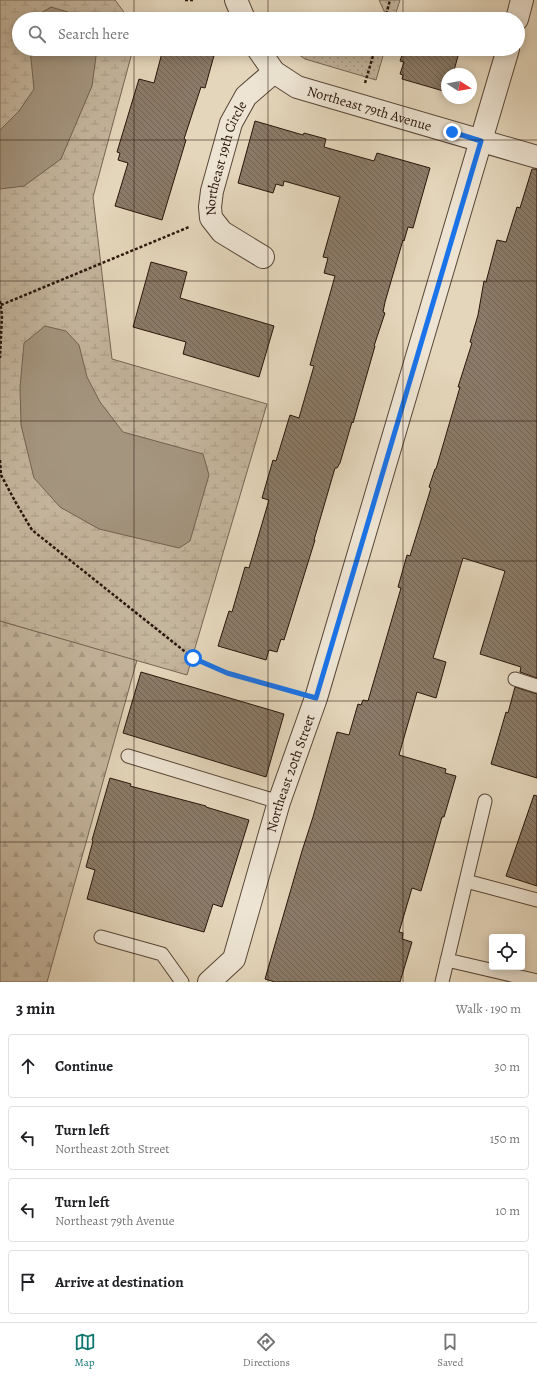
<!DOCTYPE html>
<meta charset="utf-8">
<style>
:root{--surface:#fff;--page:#f2f2f2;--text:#202124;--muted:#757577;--line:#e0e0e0;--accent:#0f766e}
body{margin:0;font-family:Alegreya,serif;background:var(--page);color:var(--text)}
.controls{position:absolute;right:12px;bottom:12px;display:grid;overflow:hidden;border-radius:4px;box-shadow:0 2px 10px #0003}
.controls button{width:36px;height:36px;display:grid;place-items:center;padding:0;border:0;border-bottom:1px solid var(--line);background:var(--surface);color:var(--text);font:20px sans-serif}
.compass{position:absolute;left:441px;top:68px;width:36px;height:36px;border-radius:50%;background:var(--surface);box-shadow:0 2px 10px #0003;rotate:101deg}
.stop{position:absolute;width:12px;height:12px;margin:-9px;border:3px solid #1a73e8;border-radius:50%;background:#fff}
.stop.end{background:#1a73e8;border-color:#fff;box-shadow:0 1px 4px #0008}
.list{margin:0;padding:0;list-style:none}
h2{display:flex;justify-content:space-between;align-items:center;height:52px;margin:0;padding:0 16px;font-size:17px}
h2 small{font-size:13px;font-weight:400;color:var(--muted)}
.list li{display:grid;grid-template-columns:26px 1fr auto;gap:12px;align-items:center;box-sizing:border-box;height:64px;margin:0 8px 8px;padding:0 8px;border:1px solid var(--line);border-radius:4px}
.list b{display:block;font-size:15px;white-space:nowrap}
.list p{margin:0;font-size:13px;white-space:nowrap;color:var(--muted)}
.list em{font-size:13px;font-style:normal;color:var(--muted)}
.icon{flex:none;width:22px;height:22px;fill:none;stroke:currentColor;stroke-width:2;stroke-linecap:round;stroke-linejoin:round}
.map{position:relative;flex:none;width:537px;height:982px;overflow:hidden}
.search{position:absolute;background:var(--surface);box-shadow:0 2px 10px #0003;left:12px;right:12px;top:12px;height:44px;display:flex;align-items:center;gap:10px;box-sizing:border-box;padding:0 14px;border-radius:22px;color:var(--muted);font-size:15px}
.sheet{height:340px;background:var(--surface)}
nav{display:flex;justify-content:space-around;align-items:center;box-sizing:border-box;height:56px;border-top:1px solid var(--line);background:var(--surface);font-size:11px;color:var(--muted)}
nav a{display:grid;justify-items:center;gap:2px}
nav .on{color:var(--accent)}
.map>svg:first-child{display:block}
.forest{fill:url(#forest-firs);stroke:#766654}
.wetland{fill:url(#wetland-marsh);stroke:#766654}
.park{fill:url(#park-dots);stroke:#766654}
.water{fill:#a4957f;stroke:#736251}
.building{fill:url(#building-back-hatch);stroke:#29160b}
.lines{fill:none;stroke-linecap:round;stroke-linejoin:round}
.service-casing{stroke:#584637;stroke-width:15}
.minor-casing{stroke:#584637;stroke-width:24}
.path{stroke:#29160b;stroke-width:2.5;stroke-dasharray:3 2;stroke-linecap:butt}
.service{stroke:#ede4d3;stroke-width:13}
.minor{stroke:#ede4d3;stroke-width:22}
.route{stroke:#1a73e8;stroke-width:5}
.grid{fill:none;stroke:#29160b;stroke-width:1;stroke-opacity:0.55}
.labels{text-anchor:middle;stroke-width:3;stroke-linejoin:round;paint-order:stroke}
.street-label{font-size:14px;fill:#29160b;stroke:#ede4d3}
</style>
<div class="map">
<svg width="537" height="982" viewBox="0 0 537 982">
<defs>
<pattern id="forest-firs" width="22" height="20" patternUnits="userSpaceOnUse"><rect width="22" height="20" fill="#c4b59d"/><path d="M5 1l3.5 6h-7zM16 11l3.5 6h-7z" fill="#a89b86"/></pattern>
<pattern id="wetland-marsh" width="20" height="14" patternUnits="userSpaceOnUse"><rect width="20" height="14" fill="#c4b59d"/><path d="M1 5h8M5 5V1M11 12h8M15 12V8" fill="none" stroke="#a89b86"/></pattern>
<pattern id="park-dots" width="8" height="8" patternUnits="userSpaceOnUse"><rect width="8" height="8" fill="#c4b59d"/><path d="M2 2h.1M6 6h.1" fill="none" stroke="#a89b86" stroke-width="1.8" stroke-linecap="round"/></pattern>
<pattern id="building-back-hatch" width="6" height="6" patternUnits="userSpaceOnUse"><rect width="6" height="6" fill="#8a7a67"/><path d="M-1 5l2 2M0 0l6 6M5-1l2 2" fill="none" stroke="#716353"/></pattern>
</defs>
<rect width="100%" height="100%" fill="#e4d6bb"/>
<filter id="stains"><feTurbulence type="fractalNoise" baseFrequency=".005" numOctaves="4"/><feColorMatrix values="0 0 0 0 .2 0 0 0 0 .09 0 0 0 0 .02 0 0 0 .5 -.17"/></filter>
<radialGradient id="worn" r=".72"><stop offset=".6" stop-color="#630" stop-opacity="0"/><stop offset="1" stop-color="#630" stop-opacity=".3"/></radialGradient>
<path class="forest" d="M 0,621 L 137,660 L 47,982 L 0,982 Z"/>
<path class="wetland" d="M 0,0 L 115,0 L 129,19 L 19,19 L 19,49 L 133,49 L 93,197 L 112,359 L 267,404 L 187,675 L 0,621 Z"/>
<path class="park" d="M 379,0 L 400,0 L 394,19 L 371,19 L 385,13 Z
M 301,49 L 385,49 L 376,80 L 305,59 L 295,52 Z"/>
<path class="water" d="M 51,7 L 78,15 L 81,19 L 34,19 L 34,17 Z
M 30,49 L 97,49 L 92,86 L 61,159 L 24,186 L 0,189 L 0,130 L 19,111 L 34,89 Z
M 45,326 L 66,331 L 79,345 L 87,377 L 100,402 L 123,432 L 203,454 L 209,475 L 190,541 L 179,548 L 99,529 L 60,507 L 34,478 L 21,425 L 20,387 L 24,343 Z"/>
<path class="building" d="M 163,49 L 204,49 L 215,52 L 205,88 L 201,87 L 184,139 L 186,140 L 162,220 L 115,206 L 128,163 L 118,160 L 120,153 L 117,152 L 139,79 L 154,83 Z
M 404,49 L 435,49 L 458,56 L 453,74 L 447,74 L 447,92 L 402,79 L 403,75 L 400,74 L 404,62 L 400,61 Z
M 255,121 L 303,135 L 304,133 L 326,139 L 324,147 L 374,161 L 377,153 L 430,168 L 413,228 L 408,227 L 404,241 L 403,240 L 385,302 L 383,312 L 385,313 L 374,346 L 375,346 L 353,423 L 352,422 L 340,463 L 337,468 L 335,468 L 314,540 L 315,540 L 284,640 L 281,639 L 277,652 L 269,650 L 266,660 L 218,646 L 229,611 L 232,612 L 245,567 L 249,568 L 269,500 L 262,498 L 273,460 L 276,461 L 290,415 L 299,418 L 314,366 L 310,365 L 335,276 L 324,273 L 328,258 L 323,257 L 340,197 L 284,181 L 283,186 L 276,184 L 273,193 L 238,183 Z
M 532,169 L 537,169 L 537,678 L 520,672 L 521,667 L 480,654 L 505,571 L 463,558 L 433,658 L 446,662 L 436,698 L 417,692 L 399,755 L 446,769 L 445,773 L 456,776 L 444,817 L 442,817 L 421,891 L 412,888 L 399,932 L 403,933 L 402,939 L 412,942 L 400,982 L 275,982 L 265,979 L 302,851 L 313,817 L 337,732 L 349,735 L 358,704 L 361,705 L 363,700 L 368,701 L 401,588 L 398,587 L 407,555 L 410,556 L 431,488 L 429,487 L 435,469 L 436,469 L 460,387 L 458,387 L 472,343 L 470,342 L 478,315 L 484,281 L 486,282 L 497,240 L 506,242 L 517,207 L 520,208 Z
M 151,262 L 187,272 L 180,298 L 274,326 L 259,377 L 183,354 L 186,342 L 133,327 Z
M 141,672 L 284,714 L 266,777 L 123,733 Z
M 515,687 L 537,694 L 537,778 L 491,764 L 506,712 L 508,713 Z
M 110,778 L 131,784 L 130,786 L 206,806 L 206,807 L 249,820 L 222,907 L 213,904 L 204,932 L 87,899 L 95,870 L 86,867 L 93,841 L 92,840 Z
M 534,795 L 537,796 L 537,886 L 506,876 Z"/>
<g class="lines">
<g class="service-casing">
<path id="service" d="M 515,679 L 537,686
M 128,756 L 279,802
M 466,881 L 537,900
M 101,937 L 162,954 L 182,982
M 447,960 L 537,981
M 442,982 L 485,801"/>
</g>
<g class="minor-casing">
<g id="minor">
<path d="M 236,0 L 244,19"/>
<path d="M 517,19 L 522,0"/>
<path id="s1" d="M 258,49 L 274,72 L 297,87 L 537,157"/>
<path id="s2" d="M 263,257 L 222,232 L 211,218 L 210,207 L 212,191 L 231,123 L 246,96 L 274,72"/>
<path id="s3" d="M 209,982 L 234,959 L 279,802 L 316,698 L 508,49"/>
</g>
</g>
<path class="path" d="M 185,0 L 195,0
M 385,19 L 390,0
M 365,83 L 375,49
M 0,301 L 2,315 L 0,358
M 1,305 L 189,227
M 0,460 L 1,475 L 16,503 L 32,530 L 193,658 L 227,673 L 293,692"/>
<use href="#service" class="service"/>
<use href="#minor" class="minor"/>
</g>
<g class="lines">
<path class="route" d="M 193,658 L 227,673 L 316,698 L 481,141 L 452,132"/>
</g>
<path class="grid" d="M 134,0 L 134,19M 268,0 L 268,19M 403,0 L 403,19M 134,49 L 134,982M 268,49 L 268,982M 403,49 L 403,982M 0,140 L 537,140M 0,281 L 537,281M 0,421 L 537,421M 0,561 L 537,561M 0,701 L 537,701M 0,842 L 537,842"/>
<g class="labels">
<g class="street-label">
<text dy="5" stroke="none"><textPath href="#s1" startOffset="131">Northeast 79th Avenue</textPath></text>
<text dy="5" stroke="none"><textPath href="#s2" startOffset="128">Northeast 19th Circle</textPath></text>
<text dy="5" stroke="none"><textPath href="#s3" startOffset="228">Northeast 20th Street</textPath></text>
</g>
</g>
<rect width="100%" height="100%" filter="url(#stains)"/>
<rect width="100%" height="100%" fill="url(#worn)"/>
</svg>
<div class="controls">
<button><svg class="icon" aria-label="locate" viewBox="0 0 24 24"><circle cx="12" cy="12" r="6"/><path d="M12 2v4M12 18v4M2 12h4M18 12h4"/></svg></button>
</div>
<svg class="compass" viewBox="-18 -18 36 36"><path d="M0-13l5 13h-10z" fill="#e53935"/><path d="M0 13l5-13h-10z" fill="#757577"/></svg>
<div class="stop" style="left:193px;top:658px"></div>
<div class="stop end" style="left:452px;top:132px"></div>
<div class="search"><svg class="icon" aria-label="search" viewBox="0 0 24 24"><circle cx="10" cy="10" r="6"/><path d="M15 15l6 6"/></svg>Search here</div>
</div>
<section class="sheet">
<h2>3 min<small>Walk · 190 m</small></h2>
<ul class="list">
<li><svg class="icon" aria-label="ahead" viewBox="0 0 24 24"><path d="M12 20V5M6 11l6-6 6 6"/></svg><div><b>Continue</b></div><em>30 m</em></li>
<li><svg class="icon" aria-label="left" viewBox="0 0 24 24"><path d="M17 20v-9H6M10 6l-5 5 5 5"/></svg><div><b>Turn left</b><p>Northeast 20th Street</p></div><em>150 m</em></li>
<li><svg class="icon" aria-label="left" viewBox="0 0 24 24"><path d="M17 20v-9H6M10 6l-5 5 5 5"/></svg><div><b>Turn left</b><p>Northeast 79th Avenue</p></div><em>10 m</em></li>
<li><svg class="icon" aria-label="arrive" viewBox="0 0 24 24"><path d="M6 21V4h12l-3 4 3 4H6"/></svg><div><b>Arrive at destination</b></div></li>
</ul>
</section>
<nav>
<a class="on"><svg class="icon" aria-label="map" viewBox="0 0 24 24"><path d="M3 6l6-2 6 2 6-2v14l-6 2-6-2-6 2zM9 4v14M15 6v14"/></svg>Map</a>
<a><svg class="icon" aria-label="directions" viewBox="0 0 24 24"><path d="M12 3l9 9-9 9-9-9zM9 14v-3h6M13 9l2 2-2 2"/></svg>Directions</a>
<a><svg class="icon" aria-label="saved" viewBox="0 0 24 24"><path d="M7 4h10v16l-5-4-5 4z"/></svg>Saved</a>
</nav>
